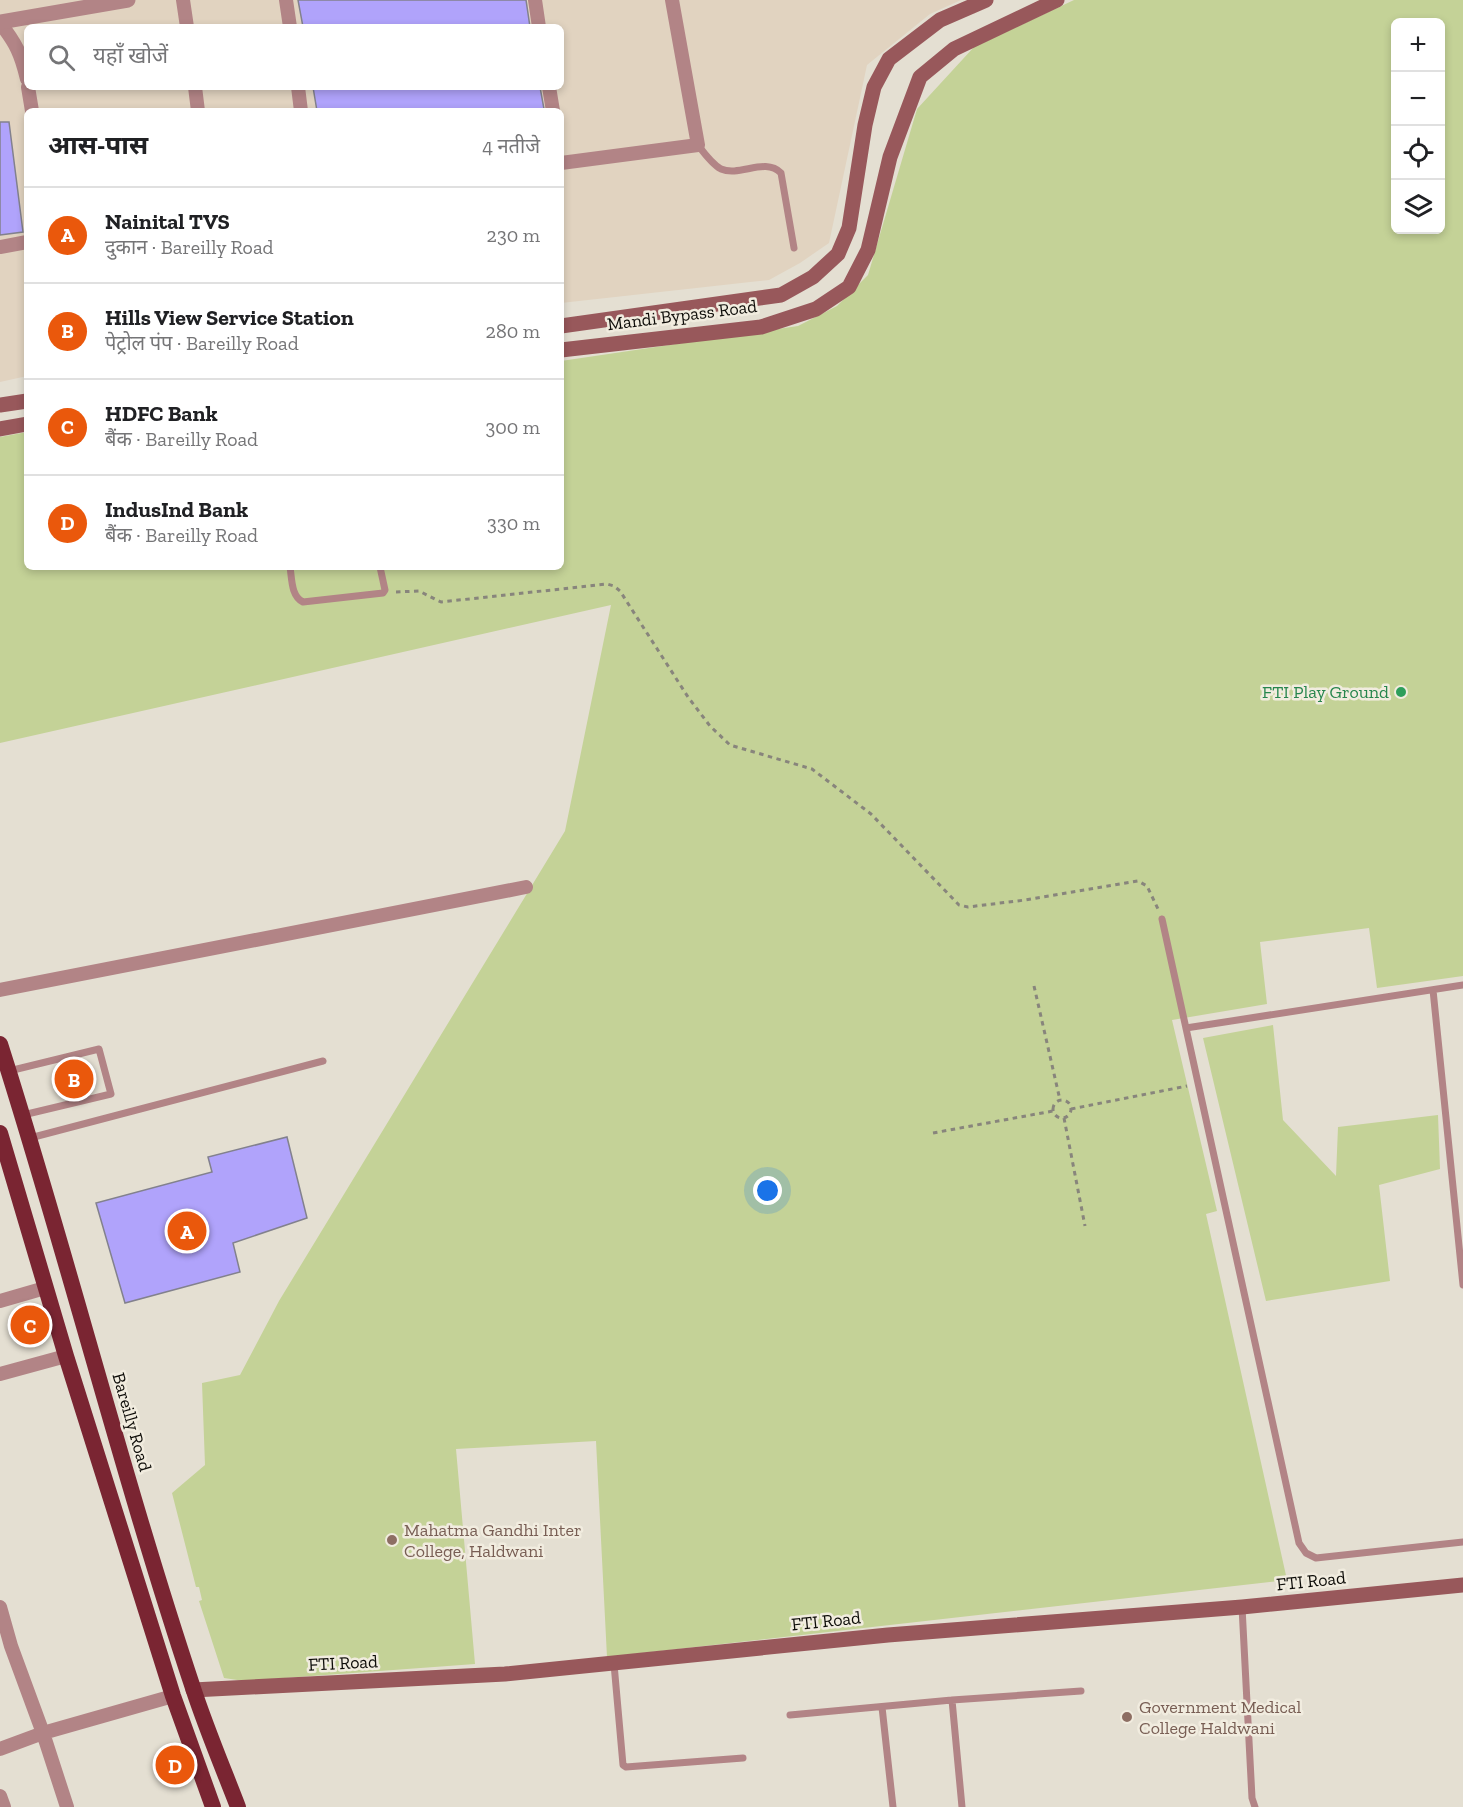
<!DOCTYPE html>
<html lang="hi">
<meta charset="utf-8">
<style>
:root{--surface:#fff;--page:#f6f6f6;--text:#202124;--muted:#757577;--line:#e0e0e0;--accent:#ea580c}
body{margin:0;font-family:"Zilla Slab","Noto Sans Devanagari",serif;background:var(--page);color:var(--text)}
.controls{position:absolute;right:18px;top:18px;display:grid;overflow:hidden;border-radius:9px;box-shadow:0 3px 9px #0003}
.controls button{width:54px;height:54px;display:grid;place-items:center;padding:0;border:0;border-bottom:2px solid var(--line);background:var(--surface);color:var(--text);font:30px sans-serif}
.you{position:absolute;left:768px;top:1191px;width:21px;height:21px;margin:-15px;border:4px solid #fff;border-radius:50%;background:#1a73e8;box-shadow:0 0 0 9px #1a73e833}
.badge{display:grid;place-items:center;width:39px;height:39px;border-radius:50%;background:var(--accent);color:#fff;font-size:20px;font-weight:700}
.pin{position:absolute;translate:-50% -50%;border:3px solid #fff;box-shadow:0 2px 6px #0006}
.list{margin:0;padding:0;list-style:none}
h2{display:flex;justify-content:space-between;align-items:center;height:78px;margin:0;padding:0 24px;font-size:26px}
h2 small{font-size:20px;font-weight:400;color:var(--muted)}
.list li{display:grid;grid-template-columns:39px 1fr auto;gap:18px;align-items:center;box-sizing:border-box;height:96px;padding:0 24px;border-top:2px solid var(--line)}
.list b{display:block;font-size:22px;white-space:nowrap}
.list p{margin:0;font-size:20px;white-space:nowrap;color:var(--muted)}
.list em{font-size:20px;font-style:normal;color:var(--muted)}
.icon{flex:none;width:33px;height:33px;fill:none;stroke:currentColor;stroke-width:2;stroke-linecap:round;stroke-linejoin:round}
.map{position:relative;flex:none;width:1463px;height:1807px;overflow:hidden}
.search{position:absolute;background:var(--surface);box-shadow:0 3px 9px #0003;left:24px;top:24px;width:540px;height:66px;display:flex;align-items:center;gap:15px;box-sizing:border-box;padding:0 21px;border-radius:9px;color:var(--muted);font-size:22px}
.panel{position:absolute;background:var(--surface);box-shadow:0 3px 9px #0003;left:24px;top:108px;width:540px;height:462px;border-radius:9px}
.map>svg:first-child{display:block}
.commercial{fill:#e1d3c0;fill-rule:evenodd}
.green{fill:#c4d297;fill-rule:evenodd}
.building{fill:#b0a3fb;stroke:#82818d;stroke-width:1.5}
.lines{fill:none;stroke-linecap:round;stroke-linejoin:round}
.path{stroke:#88857c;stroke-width:3;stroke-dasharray:4.5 4.5;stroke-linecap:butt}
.service{stroke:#b28486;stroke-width:7}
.minor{stroke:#b28486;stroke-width:14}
.tertiary{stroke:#b28486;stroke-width:15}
.secondary{stroke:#98585b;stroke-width:15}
.trunk{stroke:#7a2532;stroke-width:16}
.leisure-dot{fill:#2e9e5b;stroke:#f1ecdf;stroke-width:2}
.education-dot{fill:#8d6e63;stroke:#f1ecdf;stroke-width:2}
.labels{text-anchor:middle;stroke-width:5;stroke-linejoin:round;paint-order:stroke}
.street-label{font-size:18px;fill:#0d0c08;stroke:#f1ecdf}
.leisure-label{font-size:18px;fill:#27864d;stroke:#f1ecdf;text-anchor:end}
.education-label{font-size:18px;fill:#785e54;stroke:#f1ecdf;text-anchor:start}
</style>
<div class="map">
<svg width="1463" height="1807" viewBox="0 0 1463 1807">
<rect width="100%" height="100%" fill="#e4dfd2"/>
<path class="commercial" d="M 0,0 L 961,0 L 930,14 L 867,65 L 829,243 L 800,263 L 769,280 L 561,303 L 561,111 L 27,111 L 27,376 L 0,382 ZM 27,27 L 561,27 L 561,87 L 27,87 Z"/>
<path class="green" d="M 1074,0 L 1463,0 L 1463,976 L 1377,988 L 1369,928 L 1260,942 L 1267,1004 L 1172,1020 L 1217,1211 L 1206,1214 L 1287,1580 L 607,1657 L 596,1441 L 456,1449 L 475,1664 L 244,1681 L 224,1678 L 199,1601 L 202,1600 L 199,1587 L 196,1587 L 172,1493 L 205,1465 L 202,1383 L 240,1375 L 279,1301 L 565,831 L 611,605 L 0,743 L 0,437 L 27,432 L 27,567 L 561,567 L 561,361 L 798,326 L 837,306 L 868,275 L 917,109 L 974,47 ZM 1396,22 L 1440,22 L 1440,230 L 1396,230 Z
M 1273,1025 L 1283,1120 L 1336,1176 L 1338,1127 L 1438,1115 L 1440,1169 L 1379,1185 L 1390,1281 L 1266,1301 L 1203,1038 Z"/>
<path class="building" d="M 298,0 L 526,0 L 530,27 L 303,27 Z
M 313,87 L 540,87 L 544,109 L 532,111 L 317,111 Z
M 0,122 L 9,122 L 23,232 L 0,235 Z
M 287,1137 L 307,1218 L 233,1243 L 240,1272 L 125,1303 L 96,1203 L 212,1172 L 208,1157 Z"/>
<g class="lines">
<path class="path" d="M 396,592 L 419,591 L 441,602 L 607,584 L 614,586 L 620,591 L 688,697 L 710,726 L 730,745 L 812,769 L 871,814 L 959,905 L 968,907 L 1025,900 L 1138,881 L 1147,886 L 1158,909
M 1034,986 L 1060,1100
M1053 1109a9 9 0 1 1 18 0a9 9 0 1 1-18 0Z
M 1071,1109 L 1187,1086
M 1064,1118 L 1085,1226
M 933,1133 L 1053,1111"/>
<path class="service" d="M 698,145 C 704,153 712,164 721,169 C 740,177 765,157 781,173 L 794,248
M 290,567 C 292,579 291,596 303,602 L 383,593 L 385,590 L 380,567
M 1162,919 L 1299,1543 L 1306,1553 L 1316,1558 L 1463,1542
M 1433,990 L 1463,1285
M 1186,1028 L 1463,985
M 9,1071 L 99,1049 L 111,1094 L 23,1115
M 30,1138 L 323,1061
M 1242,1607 L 1252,1798 L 1255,1807
M 614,1664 L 623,1765 L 626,1767 L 743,1758
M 952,1700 L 962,1807
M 882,1707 L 893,1807
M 790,1715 L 952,1700 L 1081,1691"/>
<path class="minor" d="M 183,0 L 187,27
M 286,0 L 290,27
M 535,0 L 539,27
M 0,23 C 16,43 21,54 27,79
M 28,87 L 32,111
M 195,87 L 198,111
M 298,87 L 301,111
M 549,87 L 553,111
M 561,163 L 698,145 L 672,0
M 0,247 L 27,242
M 0,990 L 526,887
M 0,1301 L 45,1288
M 0,1374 L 66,1356
M 0,1607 L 11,1646 L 43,1733 L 67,1807
M 0,1749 L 43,1733 L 173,1696
M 0,1796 L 4,1807"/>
<path class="tertiary" d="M 0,22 L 128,0"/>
<path class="secondary" d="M 561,326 L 781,295 L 813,277 L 838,254 L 849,228 L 865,125 L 874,87 L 889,59 L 940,20 L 986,0
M 561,350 L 761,327 L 816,309 L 849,287 L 868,250 L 890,157 L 920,77 L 954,49 L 1057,0
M 0,405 L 27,401
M 0,429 L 27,424
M 193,1690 L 505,1674 L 888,1635 L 1242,1607 L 1463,1585"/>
<path class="trunk" d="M 0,1044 C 68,1257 122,1475 193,1688 C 206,1728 223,1768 238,1807
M 0,1133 L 66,1356 L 173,1696 L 213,1807"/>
</g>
<circle class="leisure-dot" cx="1401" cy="692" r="6"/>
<g class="education-dot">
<circle cx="392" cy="1540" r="6"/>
<circle cx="1127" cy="1717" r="6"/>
</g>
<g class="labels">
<g class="street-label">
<text transform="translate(682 315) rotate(-7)" y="6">Mandi Bypass Road</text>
<text transform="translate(132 1422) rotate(74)" y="6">Bareilly Road</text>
<text transform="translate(1311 1581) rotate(-6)" y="6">FTI Road</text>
<text transform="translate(826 1621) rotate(-6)" y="6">FTI Road</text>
<text transform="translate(343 1663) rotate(-3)" y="6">FTI Road</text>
</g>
<g class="leisure-label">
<text x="1389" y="698">FTI Play Ground</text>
</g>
<g class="education-label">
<text x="404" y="1536">Mahatma Gandhi Inter<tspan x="404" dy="21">College, Haldwani</tspan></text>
<text x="1139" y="1713">Government Medical<tspan x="1139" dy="21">College Haldwani</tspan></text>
</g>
</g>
</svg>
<div class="controls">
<button>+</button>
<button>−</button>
<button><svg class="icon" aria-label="locate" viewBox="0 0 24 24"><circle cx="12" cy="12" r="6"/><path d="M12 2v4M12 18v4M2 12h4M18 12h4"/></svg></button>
<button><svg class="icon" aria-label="layers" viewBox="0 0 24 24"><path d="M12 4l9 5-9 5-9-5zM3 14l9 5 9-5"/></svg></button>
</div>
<div class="you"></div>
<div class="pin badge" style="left:187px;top:1231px">A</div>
<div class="pin badge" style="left:74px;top:1079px">B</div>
<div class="pin badge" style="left:30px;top:1325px">C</div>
<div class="pin badge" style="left:175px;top:1765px">D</div>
<div class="search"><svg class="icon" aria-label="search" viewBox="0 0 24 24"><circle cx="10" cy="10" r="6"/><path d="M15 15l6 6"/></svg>यहाँ खोजें</div>
<section class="panel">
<h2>आस-पास<small>4 नतीजे</small></h2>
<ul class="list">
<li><span class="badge">A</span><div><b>Nainital TVS</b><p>दुकान · Bareilly Road</p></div><em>230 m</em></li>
<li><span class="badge">B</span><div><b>Hills View Service Station</b><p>पेट्रोल पंप · Bareilly Road</p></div><em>280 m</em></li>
<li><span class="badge">C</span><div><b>HDFC Bank</b><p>बैंक · Bareilly Road</p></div><em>300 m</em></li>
<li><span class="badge">D</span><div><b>IndusInd Bank</b><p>बैंक · Bareilly Road</p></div><em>330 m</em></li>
</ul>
</section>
</div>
